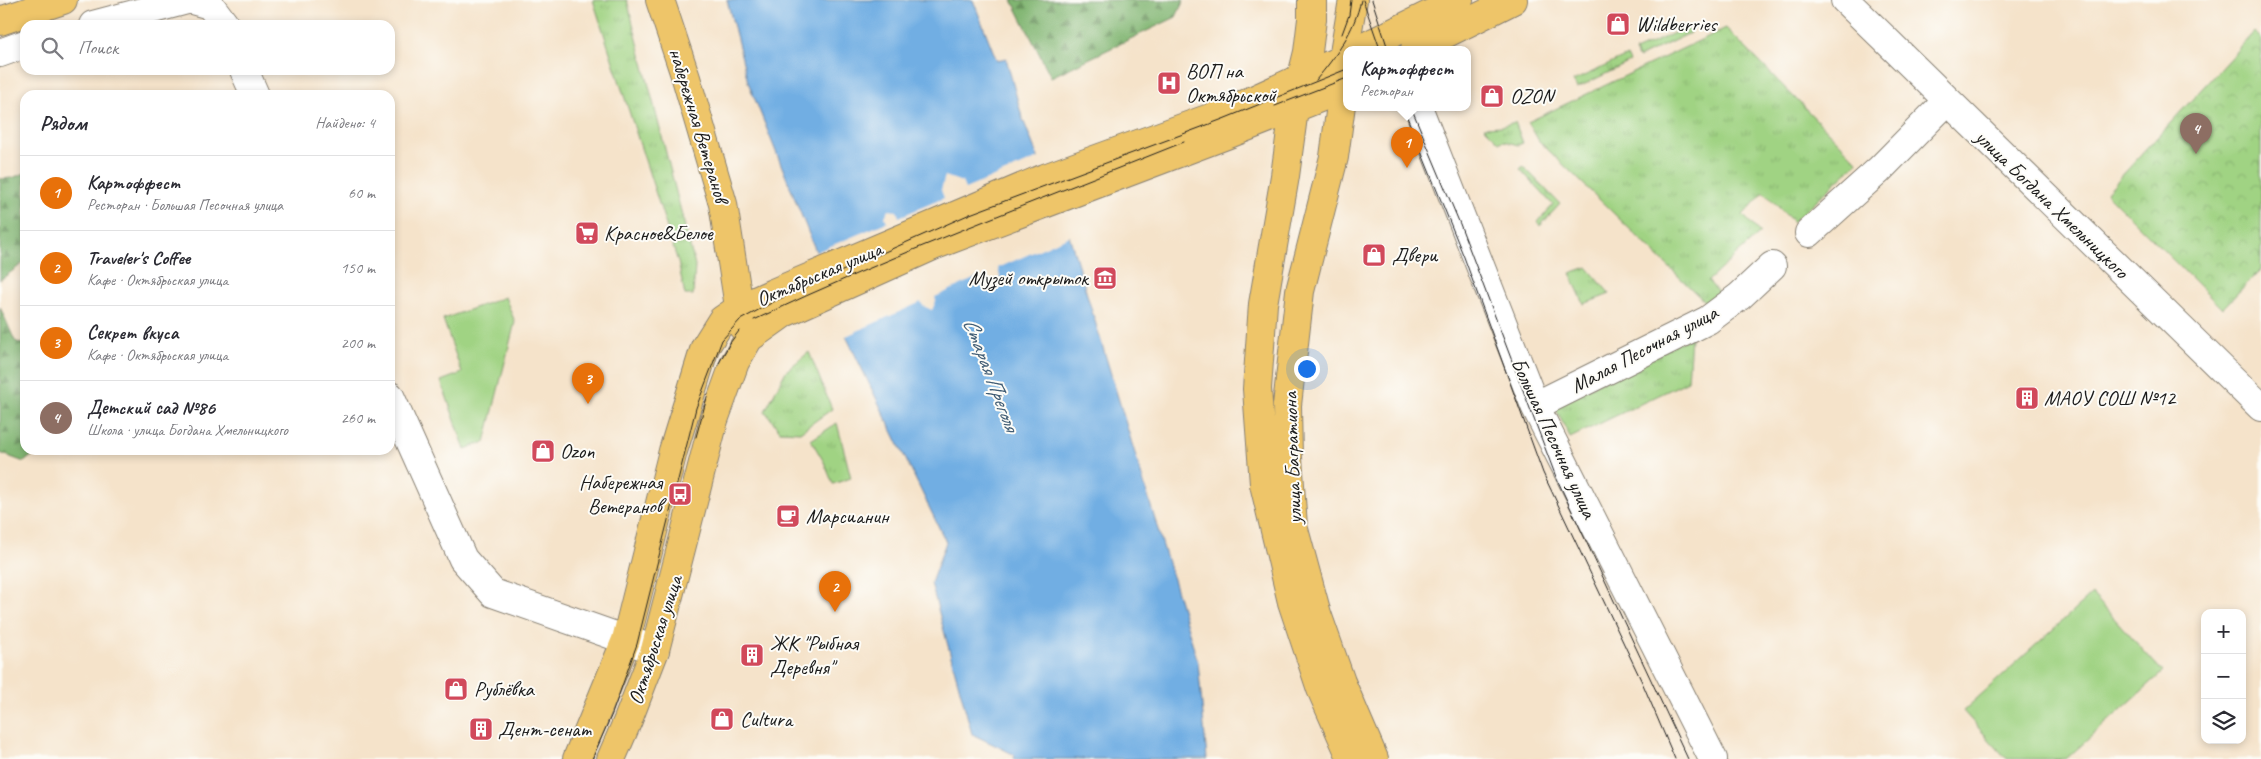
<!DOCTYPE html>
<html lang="ru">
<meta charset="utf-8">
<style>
:root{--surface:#fff;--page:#f2f2f3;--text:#2b2b33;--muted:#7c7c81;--line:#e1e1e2;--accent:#d1495b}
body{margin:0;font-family:Caveat,sans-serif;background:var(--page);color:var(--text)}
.controls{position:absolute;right:15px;bottom:15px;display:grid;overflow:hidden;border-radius:10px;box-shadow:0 2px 8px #0003}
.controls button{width:45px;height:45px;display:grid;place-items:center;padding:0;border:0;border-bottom:1px solid var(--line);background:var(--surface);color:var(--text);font:25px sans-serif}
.you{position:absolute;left:1306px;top:368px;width:18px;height:18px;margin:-12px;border:4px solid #fff;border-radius:50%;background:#1a73e8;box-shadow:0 0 0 8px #1a73e833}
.badge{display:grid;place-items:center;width:32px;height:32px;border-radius:50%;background:var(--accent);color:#fff;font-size:16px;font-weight:700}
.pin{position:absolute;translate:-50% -41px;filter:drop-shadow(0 1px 2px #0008)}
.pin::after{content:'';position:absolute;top:26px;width:18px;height:15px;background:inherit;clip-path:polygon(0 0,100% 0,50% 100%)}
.popup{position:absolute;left:1343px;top:46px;width:128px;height:65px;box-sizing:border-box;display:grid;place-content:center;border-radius:10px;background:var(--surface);filter:drop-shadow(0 1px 4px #0005);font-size:16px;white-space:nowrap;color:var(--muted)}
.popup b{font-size:19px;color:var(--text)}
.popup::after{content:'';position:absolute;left:50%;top:100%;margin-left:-10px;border:10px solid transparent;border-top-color:var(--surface)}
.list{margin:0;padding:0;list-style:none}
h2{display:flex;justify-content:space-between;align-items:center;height:65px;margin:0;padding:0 20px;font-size:21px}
h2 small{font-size:16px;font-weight:400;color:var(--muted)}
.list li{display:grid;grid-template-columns:32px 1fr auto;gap:15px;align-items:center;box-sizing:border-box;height:75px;padding:0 20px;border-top:1px solid var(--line)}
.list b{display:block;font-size:19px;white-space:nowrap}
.list p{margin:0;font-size:16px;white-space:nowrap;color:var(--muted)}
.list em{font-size:16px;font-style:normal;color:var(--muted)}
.icon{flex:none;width:28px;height:28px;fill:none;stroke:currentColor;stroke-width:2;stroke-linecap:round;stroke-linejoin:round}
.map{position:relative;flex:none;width:2261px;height:759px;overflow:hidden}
.search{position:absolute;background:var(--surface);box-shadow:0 2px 8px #0003;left:20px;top:20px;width:375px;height:55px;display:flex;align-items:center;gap:12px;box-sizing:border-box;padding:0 18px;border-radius:15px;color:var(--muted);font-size:19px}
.panel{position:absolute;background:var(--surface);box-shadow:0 2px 8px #0003;left:20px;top:90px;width:375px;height:365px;border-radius:15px}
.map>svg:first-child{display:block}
.grass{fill:url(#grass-tufts);stroke:#5e7850}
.forest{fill:url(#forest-firs);stroke:#4e6846}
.park{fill:url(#park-crowns);stroke:#5e7850}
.pitch{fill:#a0d383;stroke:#5e7850}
.water{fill:#71aee3;stroke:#466580}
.pier{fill:#f5e3ca}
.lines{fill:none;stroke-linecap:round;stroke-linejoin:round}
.minor-casing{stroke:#888073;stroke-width:30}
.major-casing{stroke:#888073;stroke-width:30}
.minor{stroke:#fff;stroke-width:28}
.major{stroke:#eec569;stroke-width:28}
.tram{stroke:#1c1c1c;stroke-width:1}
.labels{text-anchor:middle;stroke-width:4;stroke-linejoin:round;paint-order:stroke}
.poi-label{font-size:21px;fill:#1c1c1c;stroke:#fdfcf7;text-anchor:start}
.street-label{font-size:21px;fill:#1c1c1c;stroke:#fdfcf7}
.water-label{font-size:22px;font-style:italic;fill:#425e76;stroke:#fdfcf7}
</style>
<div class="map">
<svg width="2261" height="759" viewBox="0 0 2261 759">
<defs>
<pattern id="grass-tufts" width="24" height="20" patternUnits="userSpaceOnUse" patternTransform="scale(1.25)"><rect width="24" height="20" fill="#a0d383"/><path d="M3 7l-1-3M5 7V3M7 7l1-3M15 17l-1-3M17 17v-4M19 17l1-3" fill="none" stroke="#89b571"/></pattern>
<pattern id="forest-firs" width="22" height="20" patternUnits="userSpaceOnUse" patternTransform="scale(1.25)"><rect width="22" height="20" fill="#80b571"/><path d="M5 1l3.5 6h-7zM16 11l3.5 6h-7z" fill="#68925c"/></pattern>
<pattern id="park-crowns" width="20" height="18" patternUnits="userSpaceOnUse" patternTransform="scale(1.25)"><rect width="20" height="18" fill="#a0d383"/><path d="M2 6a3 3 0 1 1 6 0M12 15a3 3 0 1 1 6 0" fill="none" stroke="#89b571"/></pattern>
</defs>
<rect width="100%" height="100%" fill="#fdfcf7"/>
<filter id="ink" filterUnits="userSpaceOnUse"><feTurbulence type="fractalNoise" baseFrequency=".02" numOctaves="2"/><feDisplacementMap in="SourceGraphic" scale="10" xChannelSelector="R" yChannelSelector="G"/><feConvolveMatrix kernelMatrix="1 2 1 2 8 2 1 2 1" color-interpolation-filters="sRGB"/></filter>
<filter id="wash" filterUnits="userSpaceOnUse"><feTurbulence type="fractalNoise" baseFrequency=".0096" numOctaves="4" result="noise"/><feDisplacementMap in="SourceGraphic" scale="20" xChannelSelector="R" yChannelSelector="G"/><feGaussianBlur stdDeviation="1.12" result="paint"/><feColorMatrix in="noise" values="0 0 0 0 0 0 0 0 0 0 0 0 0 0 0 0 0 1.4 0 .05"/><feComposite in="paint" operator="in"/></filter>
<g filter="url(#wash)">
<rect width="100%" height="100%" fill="#f5e3ca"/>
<path class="grass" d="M 593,0 L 627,0 L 695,266 L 693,295 L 685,295 L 678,262 Z
M 1687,27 L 1690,33 L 1638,58 L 1635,51 Z
M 1726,28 L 1858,162 L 1793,222 L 1764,192 L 1743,215 L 1760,233 L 1708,281 L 1719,293 L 1706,303 L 1539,141 L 1528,122 Z
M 1627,56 L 1630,62 L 1577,88 L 1573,81 Z
M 1515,122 L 1523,143 L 1518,145 L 1504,141 L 1499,142 L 1484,127 L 1502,126 Z
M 1523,166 L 1560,204 L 1540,226 L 1538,222 L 1553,205 L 1520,169 Z
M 1587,267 L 1610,294 L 1584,304 L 1570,273 Z
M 1691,337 L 1688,381 L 1570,438 L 1554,405 Z
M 809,352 L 832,409 L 800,432 L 780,431 L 765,411 L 786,371 Z
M 837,423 L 851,478 L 833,484 L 824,462 L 811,440 Z"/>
<path class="forest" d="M 1012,0 L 1184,0 L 1176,17 L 1051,77 Z
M 25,173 L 25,262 L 0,280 L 0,179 L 12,178 Z
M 0,307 L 15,341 L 25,345 L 25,450 L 39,450 L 24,462 L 0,453 Z"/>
<path class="park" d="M 2254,32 L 2261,38 L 2261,269 L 2222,309 L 2106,193 Z"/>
<path class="pitch" d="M 505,297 L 515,322 L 485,442 L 465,449 L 441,381 L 462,373 L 443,319 Z
M 2092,594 L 2163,672 L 2066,759 L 2007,759 L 1963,711 Z"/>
<path class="water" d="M 727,0 L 973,0 L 997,61 L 1006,58 L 1022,117 L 1069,235 L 1198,662 L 1207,759 L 1014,759 L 1015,755 L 972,734 L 931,583 L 946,542 L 846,336 L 827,279 L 748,82 Z"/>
<path class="pier" d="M 1041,157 L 1072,235 L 998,268 L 1000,277 L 995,292 L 982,285 L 978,277 L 935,297 L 936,301 L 932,310 L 923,306 L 921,302 L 844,337 L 814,253 L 887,222 L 885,217 L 888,210 L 897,211 L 899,217 L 944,198 L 941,190 L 945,176 L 962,182 L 965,189 Z"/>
</g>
<g filter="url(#ink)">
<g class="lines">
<g class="minor-casing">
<path id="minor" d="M 192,0 L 210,5 L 225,25
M 1845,0 L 2261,407
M 93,25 L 187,0
M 0,53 L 25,44
M 244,70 L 255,95
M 1418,107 L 1535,406 L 1713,759
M 1809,233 L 1879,170 L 1947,101
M 390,396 L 463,559 L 493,593 L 655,650
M 1535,406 L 1708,320 L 1740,296 L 1772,266"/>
</g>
<g class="major-casing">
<path id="major" d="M 660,0 L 686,78 L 723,204 L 742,326
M 1312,0 L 1312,19 L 1308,52 L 1294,109 L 1285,176 L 1263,304 L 1257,389 L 1264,484 L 1292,602 L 1321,689 L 1352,759
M 1353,0 L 1343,59 L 1343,90 L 1334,157 L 1300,291 L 1287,405 L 1288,458 L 1293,526 L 1317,614 L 1341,682 L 1374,759
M 0,21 L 63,0
M 1360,49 L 1459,0
M 1415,49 L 1513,0
M 577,759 L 626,640 L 673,451 L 705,347 L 722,320 L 738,309 L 773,293 L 1042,179 L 1229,111 L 1347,57
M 611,759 L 628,720 L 655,650 L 714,420 L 735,362 L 749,338 L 784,313 L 933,246 L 1229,134 L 1347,87"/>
</g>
<use href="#minor" class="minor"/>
<use href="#major" class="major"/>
<path class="tram" d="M 1363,0 L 1380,49
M 1372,0 L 1388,49
M 1342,34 L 1349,15 L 1351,0
M 1316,80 C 1336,56 1354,32 1361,0
M 1275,106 L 1347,78
M 1403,107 L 1464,257 L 1543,473 L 1642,682 L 1675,759
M 1411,107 L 1460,224 L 1556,477 L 1688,759
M 754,320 C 895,253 1040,200 1184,142
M 719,363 L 730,343 L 739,331
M 696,437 L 708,394
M 592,759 L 612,714 L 637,644 L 696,408 L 722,340 L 740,320 L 777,300 L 970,214 L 1223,119 L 1347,69"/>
</g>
</g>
<defs>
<g id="shop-square" transform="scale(1.25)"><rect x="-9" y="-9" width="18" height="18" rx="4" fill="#d1495b" stroke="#fdfcf7"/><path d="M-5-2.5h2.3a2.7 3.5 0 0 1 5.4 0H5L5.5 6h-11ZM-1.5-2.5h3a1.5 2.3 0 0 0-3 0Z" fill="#fff"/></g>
<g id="hospital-square" transform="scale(1.25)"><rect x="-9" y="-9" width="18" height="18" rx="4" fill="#d1495b" stroke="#fdfcf7"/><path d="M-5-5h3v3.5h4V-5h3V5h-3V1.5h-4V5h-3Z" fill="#fff"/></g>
<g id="supermarket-square" transform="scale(1.25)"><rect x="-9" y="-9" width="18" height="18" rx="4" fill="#d1495b" stroke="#fdfcf7"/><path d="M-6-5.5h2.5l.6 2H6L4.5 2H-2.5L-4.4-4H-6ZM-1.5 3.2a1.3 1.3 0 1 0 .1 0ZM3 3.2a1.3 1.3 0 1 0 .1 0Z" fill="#fff"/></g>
<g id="museum-square" transform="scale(1.25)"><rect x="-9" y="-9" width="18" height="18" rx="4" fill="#d1495b" stroke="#fdfcf7"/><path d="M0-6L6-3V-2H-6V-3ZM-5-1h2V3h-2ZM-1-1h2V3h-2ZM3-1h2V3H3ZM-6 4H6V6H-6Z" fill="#fff"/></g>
<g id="building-square" transform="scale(1.25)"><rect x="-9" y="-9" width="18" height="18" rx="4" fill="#d1495b" stroke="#fdfcf7"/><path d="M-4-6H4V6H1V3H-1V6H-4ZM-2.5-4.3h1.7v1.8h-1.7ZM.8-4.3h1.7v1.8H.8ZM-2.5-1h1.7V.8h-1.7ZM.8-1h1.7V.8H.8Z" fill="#fff"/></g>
<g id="bus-square" transform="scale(1.25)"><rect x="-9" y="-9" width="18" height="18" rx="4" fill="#d1495b" stroke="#fdfcf7"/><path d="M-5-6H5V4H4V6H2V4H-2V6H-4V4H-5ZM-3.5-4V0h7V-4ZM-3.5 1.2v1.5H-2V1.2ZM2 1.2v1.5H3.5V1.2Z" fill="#fff"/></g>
<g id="cafe-square" transform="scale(1.25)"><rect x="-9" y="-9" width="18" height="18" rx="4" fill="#d1495b" stroke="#fdfcf7"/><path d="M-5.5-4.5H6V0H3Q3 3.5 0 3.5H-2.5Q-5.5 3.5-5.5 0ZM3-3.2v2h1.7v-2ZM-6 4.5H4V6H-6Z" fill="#fff"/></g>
</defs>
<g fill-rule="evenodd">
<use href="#shop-square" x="1618" y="24"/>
<use href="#hospital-square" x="1169" y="83"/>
<use href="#shop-square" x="1492" y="96"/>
<use href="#supermarket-square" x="587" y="233"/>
<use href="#shop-square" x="1374" y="255"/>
<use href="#museum-square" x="1105" y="278"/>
<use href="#building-square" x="2027" y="398"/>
<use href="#shop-square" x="543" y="451"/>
<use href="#bus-square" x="680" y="494"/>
<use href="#cafe-square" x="788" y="516"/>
<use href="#building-square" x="752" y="655"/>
<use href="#shop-square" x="456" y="689"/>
<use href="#shop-square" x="722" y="719"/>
<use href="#building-square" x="481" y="729"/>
</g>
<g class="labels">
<g class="poi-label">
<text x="1636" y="31">Wildberries</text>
<text x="1186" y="78">ВОП на<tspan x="1186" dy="24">Октябрьской</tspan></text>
<text x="1510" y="103">OZON</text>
<text x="604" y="240">Красное&amp;Белое</text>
<text x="1392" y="262">Двери</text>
<text x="1088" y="285" text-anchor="end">Музей открыток</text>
<text x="2044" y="405">МАОУ СОШ №12</text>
<text x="560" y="458">Ozon</text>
<text x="662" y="489" text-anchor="end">Набережная<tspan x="662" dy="24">Ветеранов</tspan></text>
<text x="806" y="523">Марсианин</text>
<text x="770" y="650">ЖК "Рыбная<tspan x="770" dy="24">Деревня"</tspan></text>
<text x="474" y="696">Рублёвка</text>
<text x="740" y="726">Cultura</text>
<text x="498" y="736">Дент-сенат</text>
</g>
<g class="street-label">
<text transform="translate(699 125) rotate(73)" y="7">набережная Ветеранов</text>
<text transform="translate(2052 204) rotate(44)" y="7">улица Богдана Хмельницкого</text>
<text transform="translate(819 274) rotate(-23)" y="7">Октябрьская улица</text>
<text transform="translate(1644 349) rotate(-28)" y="7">Малая Песочная улица</text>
<text transform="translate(1554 438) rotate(65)" y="7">Большая Песочная улица</text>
<text transform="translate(1292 458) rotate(-92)" y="7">улица Багратиона</text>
<text transform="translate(655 640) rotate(-72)" y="7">Октябрьская улица</text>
</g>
<g class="water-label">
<text transform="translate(992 374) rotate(69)" y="8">Старая Преголя</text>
</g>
</g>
</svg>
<div class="controls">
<button>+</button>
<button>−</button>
<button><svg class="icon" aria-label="layers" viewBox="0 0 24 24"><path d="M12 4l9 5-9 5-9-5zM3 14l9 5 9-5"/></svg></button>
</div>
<div class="you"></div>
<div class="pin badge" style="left:1407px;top:168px;background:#e8710a">1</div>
<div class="popup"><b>Картоффест</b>Ресторан</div>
<div class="pin badge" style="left:835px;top:612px;background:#e8710a">2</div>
<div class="pin badge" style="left:588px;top:404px;background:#e8710a">3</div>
<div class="pin badge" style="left:2196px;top:154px;background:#8d6e63">4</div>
<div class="search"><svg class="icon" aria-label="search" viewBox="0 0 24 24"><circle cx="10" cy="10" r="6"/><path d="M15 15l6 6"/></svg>Поиск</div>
<section class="panel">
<h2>Рядом<small>Найдено: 4</small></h2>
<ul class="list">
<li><span class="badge" style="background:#e8710a">1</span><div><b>Картоффест</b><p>Ресторан · Большая Песочная улица</p></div><em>60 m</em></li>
<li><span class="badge" style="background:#e8710a">2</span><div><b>Traveler's Coffee</b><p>Кафе · Октябрьская улица</p></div><em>150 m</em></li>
<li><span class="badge" style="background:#e8710a">3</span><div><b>Секрет вкуса</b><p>Кафе · Октябрьская улица</p></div><em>200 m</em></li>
<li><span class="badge" style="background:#8d6e63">4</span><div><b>Детский сад №86</b><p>Школа · улица Богдана Хмельницкого</p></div><em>260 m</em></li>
</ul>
</section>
</div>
